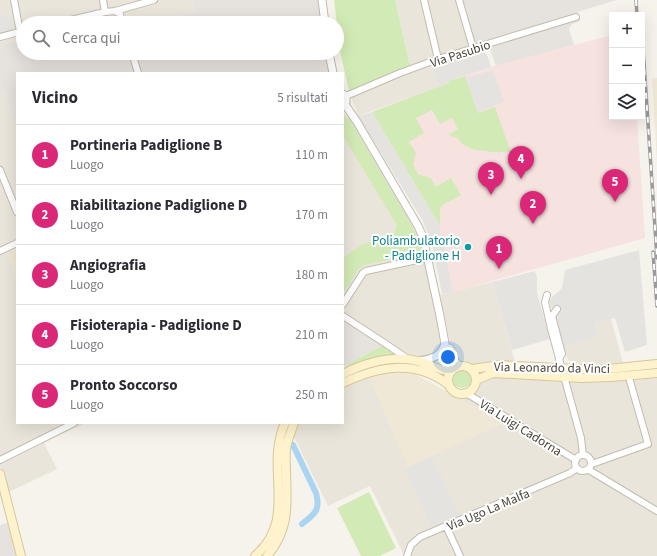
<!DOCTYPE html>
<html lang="it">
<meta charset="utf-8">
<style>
:root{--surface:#fff;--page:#f2f2f3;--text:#2b2b33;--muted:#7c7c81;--line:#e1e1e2;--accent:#db2777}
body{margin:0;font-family:"Source Sans 3",sans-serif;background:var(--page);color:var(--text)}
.controls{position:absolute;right:12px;top:12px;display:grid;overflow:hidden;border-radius:0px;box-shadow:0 4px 16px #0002}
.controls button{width:36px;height:36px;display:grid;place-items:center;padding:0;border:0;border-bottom:1px solid var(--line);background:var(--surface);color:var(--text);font:20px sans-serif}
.you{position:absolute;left:448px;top:357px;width:14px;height:14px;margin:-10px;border:3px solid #fff;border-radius:50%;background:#1a73e8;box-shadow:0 0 0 6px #1a73e833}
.badge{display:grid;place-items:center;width:26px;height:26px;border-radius:50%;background:var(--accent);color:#fff;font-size:13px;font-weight:700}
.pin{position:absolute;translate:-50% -33px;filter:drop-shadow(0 1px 2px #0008)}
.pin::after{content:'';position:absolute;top:21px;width:14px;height:12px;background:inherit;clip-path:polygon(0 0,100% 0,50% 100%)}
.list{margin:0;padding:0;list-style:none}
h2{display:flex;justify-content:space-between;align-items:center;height:52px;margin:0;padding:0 16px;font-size:17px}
h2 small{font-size:13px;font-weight:400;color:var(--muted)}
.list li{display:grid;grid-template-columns:26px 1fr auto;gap:12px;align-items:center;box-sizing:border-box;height:60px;padding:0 16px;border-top:1px solid var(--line)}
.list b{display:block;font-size:15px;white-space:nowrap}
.list p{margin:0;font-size:13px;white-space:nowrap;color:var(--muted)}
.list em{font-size:13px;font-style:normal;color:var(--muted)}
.icon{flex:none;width:22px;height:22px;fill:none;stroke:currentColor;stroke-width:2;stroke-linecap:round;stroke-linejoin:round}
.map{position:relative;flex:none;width:657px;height:556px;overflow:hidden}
.search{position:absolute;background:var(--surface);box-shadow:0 4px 16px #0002;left:16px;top:16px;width:328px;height:44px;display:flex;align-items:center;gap:10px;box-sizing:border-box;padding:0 14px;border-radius:22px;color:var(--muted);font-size:15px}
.panel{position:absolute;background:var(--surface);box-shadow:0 4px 16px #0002;left:16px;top:72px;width:328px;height:352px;border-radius:0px}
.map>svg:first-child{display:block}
.residential{fill:#eae5da}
.industrial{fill:#e6e2dd}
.education{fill:#efe8d6}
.medical{fill:#f6e3e0}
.green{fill:#d2eab5}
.parking{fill:#e5e3e0}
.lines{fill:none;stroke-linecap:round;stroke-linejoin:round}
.canal{stroke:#a9d4f2;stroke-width:6}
.minor-casing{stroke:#c2bbae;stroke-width:8}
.tertiary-casing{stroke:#c2bbae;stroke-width:9}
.secondary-casing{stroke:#d6c79b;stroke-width:10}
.minor{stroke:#fff;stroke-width:6}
.tertiary{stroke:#fff;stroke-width:7}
.secondary{stroke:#fff3cd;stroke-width:8}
.rail-casing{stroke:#9a9a9a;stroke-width:3.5}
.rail{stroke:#fff;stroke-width:2;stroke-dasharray:6;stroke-linecap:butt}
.culture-dot{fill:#0f9aa8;stroke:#fff;stroke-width:1.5}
.labels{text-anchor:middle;stroke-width:4;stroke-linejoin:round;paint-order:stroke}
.street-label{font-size:13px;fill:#4b4439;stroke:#fff}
.culture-label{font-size:13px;fill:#0d838f;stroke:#fff;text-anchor:end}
</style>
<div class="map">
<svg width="657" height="556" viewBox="0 0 657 556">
<rect width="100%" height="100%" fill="#f6f3ec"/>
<path class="residential" d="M 0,0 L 193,0 L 196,11 L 159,23 L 120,23 L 117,16 L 90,23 L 23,23 L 23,39 L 0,45 Z
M 395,0 L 456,0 L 471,53 L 431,67 L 439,87 L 358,116 L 349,91 L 410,64 Z
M 5,92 L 14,125 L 17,124 L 17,423 L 85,423 L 44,443 L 57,469 L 7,493 L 0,466 L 0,93 Z
M 343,112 L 349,118 L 363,138 L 421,238 L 443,344 L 438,350 L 434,354 L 428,356 L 414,356 L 386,343 L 343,318 Z
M 492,282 L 516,365 L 472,368 L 464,364 L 460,364 L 451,347 L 440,295 Z
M 611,319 L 623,363 L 600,366 L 581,365 L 568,360 L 563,347 L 598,337 L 595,324 Z
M 414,374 L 450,393 L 460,395 L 471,393 L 476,388 L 480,381 L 495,375 L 606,382 L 657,378 L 657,556 L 403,556 L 403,553 L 370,486 L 328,506 L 294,437 L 300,423 L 343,423 L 343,388 L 369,377 Z"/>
<path class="industrial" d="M 193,0 L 320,0 L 322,23 L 159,23 L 196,11 Z
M 461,0 L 617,0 L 577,12 L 580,21 L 572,24 L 569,29 L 574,45 L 496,66 L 488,43 L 474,46 Z
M 23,39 L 23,53 L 326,53 L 329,73 L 17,73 L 17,124 L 14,125 L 5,92 L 0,93 L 0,45 Z
M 343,318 L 386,343 L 343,367 Z
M 10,522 L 18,556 L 0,556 L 0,525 Z"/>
<path class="education" d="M 652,78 L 657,78 L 657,163 Z
M 17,247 L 17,279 L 6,253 Z
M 390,372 L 414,374 L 504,423 L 408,467 L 369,377 Z"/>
<path class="medical" d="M 612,35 L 612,117 L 637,117 L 645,238 L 453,292 L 440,226 L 372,112 L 449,83 L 449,81 L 491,67 Z"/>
<path class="green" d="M 334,0 L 395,0 L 410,65 L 349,91 L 340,51 Z
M 465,76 L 478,113 L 495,107 L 511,152 L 491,152 L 472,149 L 462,144 L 458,138 L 448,135 L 458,129 L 452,118 L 440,124 L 432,110 L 416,118 L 424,133 L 409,142 L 416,153 L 413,165 L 418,174 L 431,178 L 436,187 L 451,178 L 461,195 L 441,206 L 440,210 L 440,226 L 372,112 L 449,83 L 449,81 Z
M 343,115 L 350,120 L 408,219 L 415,232 L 421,249 L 420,252 L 416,254 L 364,265 L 358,270 L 343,294 L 343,258 L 363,244 L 394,234 L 397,225 L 343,136 Z
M 383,345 L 396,354 L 396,356 L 371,359 L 343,367 Z
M452 378a10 10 0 1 1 20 0a10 10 0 1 1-20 0Z
M 369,492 L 396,548 L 380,556 L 361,556 L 337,508 Z"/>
<path class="parking" d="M 11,15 L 14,29 L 0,33 L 0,17 Z
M 478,51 L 482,51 L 487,55 L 491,67 L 449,81 L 449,83 L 439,87 L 431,67 Z
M 493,70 L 504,102 L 478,112 L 466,78 Z
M 372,112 L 440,226 L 453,292 L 442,294 L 433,249 L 423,221 L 358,116 Z
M 639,250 L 647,345 L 625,352 L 615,318 L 595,324 L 598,337 L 563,347 L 549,300 L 562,288 L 565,270 Z
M 535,271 L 537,277 L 537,293 L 550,339 L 512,350 L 492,282 Z
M 432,456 L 459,515 L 431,526 L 405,469 Z"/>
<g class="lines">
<path class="canal" d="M 293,445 L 316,493 C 321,510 314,515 302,524"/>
<g class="minor-casing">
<path id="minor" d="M 14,0 L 20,32
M 103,0 L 105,12
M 424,0 L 438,59
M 459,0 L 473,48
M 115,11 L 120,14 L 122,23
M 58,23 L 105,12 L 115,11 L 154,0
M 0,37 L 23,31
M 132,53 L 138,73
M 346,96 L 400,73 L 438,59 L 576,17
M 0,170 L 17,212
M 0,251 L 17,243
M 547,295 L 545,302 L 551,329 L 581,438 L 583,455
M 343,304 L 363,273 L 366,271 L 431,257
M 557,309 L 552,316 L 562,354 L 559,359
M 343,316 L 386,344 L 408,359
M 466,393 L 576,460
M575 463a8 8 0 1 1 16 0a8 8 0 1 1-16 0Z
M 0,460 L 74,423
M 592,464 L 648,444 L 630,381
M 589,470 L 657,511
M 446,526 L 460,556
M 407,556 L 411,545 L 420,537 L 570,473 L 577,468"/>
</g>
<g class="tertiary-casing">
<path id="tertiary" d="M 322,0 L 325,23
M 329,53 L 333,73
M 343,94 L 346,96 L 346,102 L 343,103
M 344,103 L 357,122 L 418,226 L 423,237 L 440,316 L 450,371
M 450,348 L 455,361 L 459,366
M 419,361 C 431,359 442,357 445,343"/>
</g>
<g class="secondary-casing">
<path id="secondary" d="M448 380a14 14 0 1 1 28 0a14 14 0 1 1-28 0Z
M 472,369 L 500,365 L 598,370 L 657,364
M 343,374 C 365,363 393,355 418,361 C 430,364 437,370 450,371
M 476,380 L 493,373 L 582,378 L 611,377 L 657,373
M 343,383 C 379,366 415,359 449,385
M 0,474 L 21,556
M 255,556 C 299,518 264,469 285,423
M 267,556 C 290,529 287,505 286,471 C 286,464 285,457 286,450 C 287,440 291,432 294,423"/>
</g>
<use href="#minor" class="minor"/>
<use href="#tertiary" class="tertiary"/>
<use href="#secondary" class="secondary"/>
<g class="rail-casing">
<path id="rail" d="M 636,0 L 637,15
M 642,33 L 657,258
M 653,252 L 657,306"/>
</g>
<use href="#rail" class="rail"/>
</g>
<circle class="culture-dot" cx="468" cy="247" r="4"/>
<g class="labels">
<g class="street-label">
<text transform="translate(460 53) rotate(-18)" y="5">Via Pasubio</text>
<text transform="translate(552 367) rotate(1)" y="5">Via Leonardo da Vinci</text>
<text transform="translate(521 427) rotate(32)" y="5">Via Luigi Cadorna</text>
<text transform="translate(488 509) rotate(-23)" y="5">Via Ugo La Malfa</text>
</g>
<g class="culture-label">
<text x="460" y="245">Poliambulatorio<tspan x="460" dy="15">- Padiglione H</tspan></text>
</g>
</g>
</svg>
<div class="controls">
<button>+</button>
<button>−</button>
<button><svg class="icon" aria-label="layers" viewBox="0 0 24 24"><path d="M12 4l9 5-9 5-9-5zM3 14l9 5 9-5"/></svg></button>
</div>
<div class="you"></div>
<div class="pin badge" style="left:499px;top:269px">1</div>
<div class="pin badge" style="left:533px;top:224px">2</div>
<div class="pin badge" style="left:491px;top:195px">3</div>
<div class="pin badge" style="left:521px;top:179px">4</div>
<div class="pin badge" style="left:615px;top:202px">5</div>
<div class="search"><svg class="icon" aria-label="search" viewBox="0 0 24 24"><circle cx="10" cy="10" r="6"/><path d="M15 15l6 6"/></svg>Cerca qui</div>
<section class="panel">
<h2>Vicino<small>5 risultati</small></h2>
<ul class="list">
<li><span class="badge">1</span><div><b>Portineria Padiglione B</b><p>Luogo</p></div><em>110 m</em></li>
<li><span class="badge">2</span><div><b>Riabilitazione Padiglione D</b><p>Luogo</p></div><em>170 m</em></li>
<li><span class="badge">3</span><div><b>Angiografia</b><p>Luogo</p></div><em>180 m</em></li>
<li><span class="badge">4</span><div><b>Fisioterapia - Padiglione D</b><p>Luogo</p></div><em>210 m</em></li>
<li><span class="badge">5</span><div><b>Pronto Soccorso</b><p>Luogo</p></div><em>250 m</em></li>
</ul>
</section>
</div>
